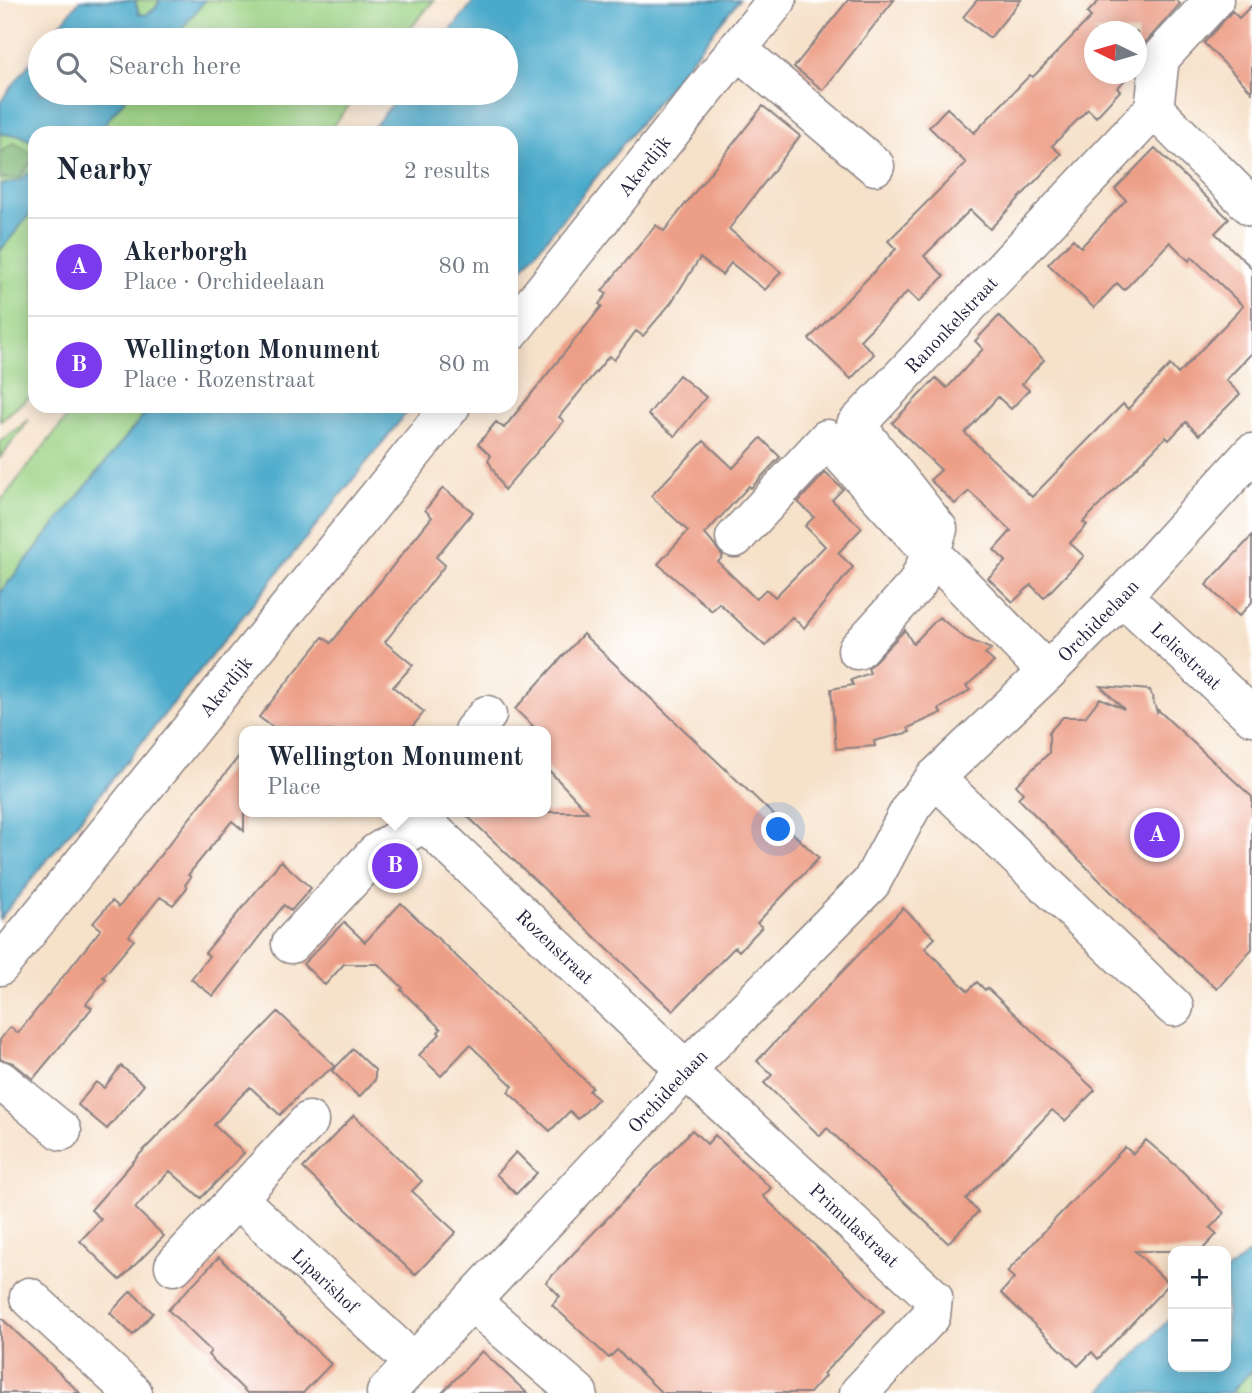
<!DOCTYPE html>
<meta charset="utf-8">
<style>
:root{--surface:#fff;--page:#f2f2f3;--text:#1f2937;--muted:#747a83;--line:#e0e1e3;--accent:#7c3aed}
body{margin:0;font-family:"Old Standard TT",serif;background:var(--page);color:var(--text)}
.controls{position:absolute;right:21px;bottom:21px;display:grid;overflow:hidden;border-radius:14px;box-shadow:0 4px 18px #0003}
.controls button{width:63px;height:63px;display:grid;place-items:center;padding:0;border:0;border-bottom:2px solid var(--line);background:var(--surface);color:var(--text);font:35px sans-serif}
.compass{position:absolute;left:1084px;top:21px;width:63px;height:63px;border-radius:50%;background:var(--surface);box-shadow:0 4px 18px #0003;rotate:275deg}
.you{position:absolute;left:779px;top:830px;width:24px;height:24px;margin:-18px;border:5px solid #fff;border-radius:50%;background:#1a73e8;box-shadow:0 0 0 10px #1a73e833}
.badge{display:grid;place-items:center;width:46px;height:46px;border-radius:50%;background:var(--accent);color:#fff;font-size:23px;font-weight:700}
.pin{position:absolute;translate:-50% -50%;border:4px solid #fff;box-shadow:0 2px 7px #0006}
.popup{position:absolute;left:239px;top:726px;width:312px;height:91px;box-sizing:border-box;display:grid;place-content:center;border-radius:14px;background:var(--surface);filter:drop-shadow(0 2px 5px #0005);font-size:23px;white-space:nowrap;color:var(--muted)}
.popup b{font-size:26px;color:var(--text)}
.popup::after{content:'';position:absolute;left:50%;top:100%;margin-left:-14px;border:14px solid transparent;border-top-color:var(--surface)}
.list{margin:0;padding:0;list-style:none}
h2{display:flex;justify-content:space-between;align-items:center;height:91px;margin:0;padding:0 28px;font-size:30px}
h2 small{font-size:23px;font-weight:400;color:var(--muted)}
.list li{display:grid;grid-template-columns:46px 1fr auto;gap:21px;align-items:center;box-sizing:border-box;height:98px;padding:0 28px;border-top:2px solid var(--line)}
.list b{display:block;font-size:26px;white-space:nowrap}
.list p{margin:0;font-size:23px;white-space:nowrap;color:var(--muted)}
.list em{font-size:23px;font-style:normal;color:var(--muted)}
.icon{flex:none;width:38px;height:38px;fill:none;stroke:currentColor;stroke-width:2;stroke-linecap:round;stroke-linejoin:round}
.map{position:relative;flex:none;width:1252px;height:1393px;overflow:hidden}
.search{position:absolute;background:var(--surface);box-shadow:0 4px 18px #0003;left:28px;top:28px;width:490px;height:77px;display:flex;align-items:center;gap:18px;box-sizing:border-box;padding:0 24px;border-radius:38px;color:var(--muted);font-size:26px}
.panel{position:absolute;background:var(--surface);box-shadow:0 4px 18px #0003;left:28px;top:126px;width:490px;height:287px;border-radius:21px}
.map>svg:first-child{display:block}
.green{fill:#9cd385;stroke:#5f7a60;stroke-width:2}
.forest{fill:#7db572;stroke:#506c56;stroke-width:2}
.water{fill:#4caacb;stroke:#376683;stroke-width:2}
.building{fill:#ed9e86}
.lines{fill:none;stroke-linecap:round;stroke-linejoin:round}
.minor-casing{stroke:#8c8282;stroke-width:41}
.minor{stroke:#fff;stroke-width:38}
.labels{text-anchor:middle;stroke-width:5;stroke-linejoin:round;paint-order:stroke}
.street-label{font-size:19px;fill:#22223b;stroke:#fff}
</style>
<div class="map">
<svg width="1252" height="1393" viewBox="0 0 1252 1393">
<rect width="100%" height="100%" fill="#fff"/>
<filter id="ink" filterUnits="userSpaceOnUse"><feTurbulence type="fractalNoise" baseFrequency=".0143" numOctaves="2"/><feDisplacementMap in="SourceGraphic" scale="14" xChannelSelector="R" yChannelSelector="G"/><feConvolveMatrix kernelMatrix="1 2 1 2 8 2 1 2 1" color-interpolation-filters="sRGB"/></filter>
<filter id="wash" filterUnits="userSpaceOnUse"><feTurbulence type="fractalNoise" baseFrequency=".00686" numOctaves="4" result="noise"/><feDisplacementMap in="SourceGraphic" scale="28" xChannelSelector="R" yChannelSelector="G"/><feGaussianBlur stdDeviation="1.57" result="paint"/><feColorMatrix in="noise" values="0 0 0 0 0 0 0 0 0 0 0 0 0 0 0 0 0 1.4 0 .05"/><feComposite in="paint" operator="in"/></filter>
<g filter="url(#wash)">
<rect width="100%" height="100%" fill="#f6e1c9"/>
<path class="green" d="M 135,0 L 160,0 L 155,9 L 145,15 L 139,14 Z
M 205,0 L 434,0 L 401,40 L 172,40 Z
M 129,93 L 359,93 L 327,133 L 96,133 Z
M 0,134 L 20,135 L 35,144 L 35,181 L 0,224 Z
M 35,208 L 35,392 L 0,421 L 0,251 Z
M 76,406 L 151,406 L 0,593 L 0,502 Z
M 29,420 L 0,458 L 0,442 Z
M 1252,1370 L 1252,1393 L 1230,1393 Z"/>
<path class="forest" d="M 14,143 L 35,155 L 35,158 L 19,178 L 0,179 L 0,153 Z"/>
<path class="water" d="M 80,0 L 135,0 L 139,14 L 145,15 L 155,9 L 160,0 L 205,0 L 173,40 L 48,40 Z
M 475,0 L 739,0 L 511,283 L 511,133 L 369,133 L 401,93 L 506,93 L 506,40 L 443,40 Z
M 40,50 L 40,93 L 130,93 L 97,133 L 35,133 L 35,144 L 20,135 L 0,134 L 0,102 Z
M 35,168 L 35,208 L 0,251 L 0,185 L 19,181 Z
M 151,406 L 412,406 L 0,919 L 0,593 Z
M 1252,1251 L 1252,1370 L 1230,1393 L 1099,1393 L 1173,1315 L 1173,1367 L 1226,1367 L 1226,1272 Z"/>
<g id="blocks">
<path class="building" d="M 848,0 L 894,0 L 823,90 L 794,67 Z
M 977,0 L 1021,0 L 990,38 L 963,17 Z
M 1100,0 L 1176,0 L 1180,4 L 1144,44 L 1138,55 L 1137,68 L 1137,32 L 1095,32 L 1095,74 L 1131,74 L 1117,88 L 1120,91 L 1096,117 L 1088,109 L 1052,146 L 1061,154 L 990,229 L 970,210 L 924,256 L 944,276 L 919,302 L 908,291 L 860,340 L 874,354 L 851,379 L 809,339 L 896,249 L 888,241 L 966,163 L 929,127 L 947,108 L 974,133 L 1030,75 L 1033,77 L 1091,17 L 1087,13 Z
M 1252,5 L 1252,92 L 1204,43 L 1232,11 L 1239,18 Z
M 763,106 L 800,136 L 729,229 L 781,272 L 765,290 L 731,263 L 722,275 L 700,258 L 671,303 L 643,336 L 636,331 L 614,360 L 609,356 L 559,417 L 564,421 L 504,490 L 488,460 L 491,456 L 478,444 L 496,422 L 504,428 L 602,306 L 599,304 L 607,294 L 602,291 L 618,271 L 656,225 L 664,231 Z
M 1155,148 L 1229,219 L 1215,233 L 1252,268 L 1252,353 L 1226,380 L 1240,394 L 1199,435 L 1186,422 L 1169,440 L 1166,437 L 1083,522 L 1087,525 L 1070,543 L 1084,556 L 1044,598 L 1031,585 L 1013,602 L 988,578 L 1006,561 L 994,550 L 1011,531 L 969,491 L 955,504 L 930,480 L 941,470 L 892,423 L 936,378 L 947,388 L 983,349 L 975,341 L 999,316 L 1044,360 L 1022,384 L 1029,390 L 1011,409 L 998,397 L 965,433 L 1032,497 L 1123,404 L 1128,409 L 1170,365 L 1178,374 L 1243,306 L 1192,257 L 1189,261 L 1170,242 L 1124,290 L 1117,283 L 1094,308 L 1048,264 L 1073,239 L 1081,247 L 1126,200 L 1115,189 Z
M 679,375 L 706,397 L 675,436 L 648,415 Z
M 761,438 L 780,457 L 751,488 L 749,486 L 705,534 L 723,556 L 718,562 L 756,599 L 766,589 L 775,597 L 825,546 L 805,526 L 814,517 L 798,502 L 825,473 L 843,489 L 832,500 L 862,528 L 838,553 L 853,567 L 804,628 L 792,617 L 765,646 L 719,603 L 712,611 L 658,564 L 688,531 L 651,496 L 704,441 L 733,468 Z
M 443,488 L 473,512 L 436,557 L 445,565 L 385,642 L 413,665 L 393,687 L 424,712 L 409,731 L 278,731 L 259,717 L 323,637 L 331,643 L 432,517 L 425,510 Z
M 1252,536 L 1252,602 L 1239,616 L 1206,585 Z
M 939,617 L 965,638 L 991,649 L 985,654 L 994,662 L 966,686 L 970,690 L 939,709 L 941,713 L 908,728 L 910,732 L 874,741 L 875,746 L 836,749 L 831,689 L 853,685 L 851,680 L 870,673 L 868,668 L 905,630 L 913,644 Z
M 583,634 L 819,858 L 757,923 L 762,927 L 739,951 L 735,947 L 673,1011 L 463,812 L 588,812 L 545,766 L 545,731 L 538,731 L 515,709 Z
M 1100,686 L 1150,690 L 1157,712 L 1158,710 L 1252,797 L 1252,949 L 1217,989 L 1137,918 L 1018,798 L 1023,793 L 1016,785 L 1049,753 L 1049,732 L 1063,717 L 1085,717 L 1100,698 L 1124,709 Z
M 244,750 L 244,831 L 232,821 L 188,875 L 191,877 L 185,885 L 187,888 L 173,905 L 160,897 L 129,936 L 134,940 L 103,977 L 106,979 L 86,1004 L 92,1008 L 33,1079 L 13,1063 L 0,1059 L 0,1040 L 10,1027 L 18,1033 L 101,929 L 93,923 L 112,901 L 119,907 Z
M 281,861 L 311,888 L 291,911 L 284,905 L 213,996 L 191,979 L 209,956 L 205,953 Z
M 401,903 L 592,1087 L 589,1091 L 598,1099 L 578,1119 L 570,1111 L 550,1131 L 508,1092 L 513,1086 L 470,1045 L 441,1076 L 419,1055 L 440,1034 L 438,1032 L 441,1029 L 401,990 L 403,988 L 378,964 L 344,964 L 325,985 L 303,964 L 344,922 L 365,942 Z
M 903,908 L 935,938 L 925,948 L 968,991 L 977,982 L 985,990 L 987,988 L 1095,1090 L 1065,1121 L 1052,1110 L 966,1199 L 978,1212 L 948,1243 L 827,1128 L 820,1136 L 764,1083 L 772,1075 L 757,1061 Z
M 278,1012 L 335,1066 L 306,1088 L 280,1115 L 250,1087 L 232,1105 L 214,1125 L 244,1153 L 201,1198 L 170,1171 L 153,1189 L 135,1208 L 164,1236 L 120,1280 L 80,1241 L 101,1219 L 91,1210 L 139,1155 Z
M 353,1049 L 375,1070 L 375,1080 L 359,1097 L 332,1071 Z
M 121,1066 L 144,1085 L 107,1129 L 78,1105 L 96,1082 L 104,1088 Z
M 354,1115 L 422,1181 L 412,1191 L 456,1232 L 415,1275 L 303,1168 Z
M 692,1130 L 707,1144 L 715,1135 L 744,1163 L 771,1188 L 763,1196 L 884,1311 L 823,1374 L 825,1376 L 810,1393 L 662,1393 L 617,1350 L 609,1358 L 552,1305 L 560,1296 L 546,1282 Z
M 1146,1140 L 1180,1169 L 1224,1213 L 1210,1228 L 1217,1234 L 1201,1251 L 1135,1251 L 1169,1284 L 1098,1359 L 1092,1352 L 1078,1366 L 1001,1293 L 1014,1278 L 1007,1272 L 1058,1216 L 1125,1147 L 1133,1154 Z
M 516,1152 L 537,1173 L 516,1194 L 496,1174 Z
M 219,1257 L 331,1364 L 303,1393 L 247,1393 L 208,1355 L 211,1351 L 168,1310 Z
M 131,1291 L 153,1313 L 133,1335 L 110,1313 Z
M 0,1317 L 47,1361 L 80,1393 L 0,1393 Z
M 482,1351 L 527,1393 L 442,1393 Z"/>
</g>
</g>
<g filter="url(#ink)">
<use href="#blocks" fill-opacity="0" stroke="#8c8282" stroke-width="2"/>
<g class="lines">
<g class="minor-casing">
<g id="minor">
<path d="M 1214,0 L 1160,58 L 1154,109 L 1252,207"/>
<path d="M 737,49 L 875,166"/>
<path id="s1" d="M 511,331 L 777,0"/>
<path d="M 735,538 L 827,439 L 931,553 L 917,584 L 857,650"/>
<path id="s2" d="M 1122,596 L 1252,716"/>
<path id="s3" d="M 1047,672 L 931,553 L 938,529 L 856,425 L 1154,109"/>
<path d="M 473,731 L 487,715"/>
<path d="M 935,778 L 1174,1007"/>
<path id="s4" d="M 426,812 L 424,822 L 686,1070 L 933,1297 L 931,1316 L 859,1393"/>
<path d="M 291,944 L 376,853 L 424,822"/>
<path id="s5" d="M 0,966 L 451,406"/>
<path d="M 0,1080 L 62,1131"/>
<path id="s6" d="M 237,1198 L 414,1363"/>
<path d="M 174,1266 L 309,1121"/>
<path d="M 29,1297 L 133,1393"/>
<path d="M 472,1302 L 578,1393"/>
<path id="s7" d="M 386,1393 L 686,1070 L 871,883 L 912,806 L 935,778 L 1047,672 L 1122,596 L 1252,453"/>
</g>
</g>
<use href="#minor" class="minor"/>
</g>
</g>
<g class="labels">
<g class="street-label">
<text dy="7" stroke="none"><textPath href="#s1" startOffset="212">Akerdijk</textPath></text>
<text dy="7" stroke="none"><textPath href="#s3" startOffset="462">Ranonkelstraat</textPath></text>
<text dy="7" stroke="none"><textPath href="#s7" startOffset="1054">Orchideelaan</textPath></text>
<text dy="7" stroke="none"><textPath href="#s2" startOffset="88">Leliestraat</textPath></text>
<text dy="7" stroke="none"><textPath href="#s5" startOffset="359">Akerdijk</textPath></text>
<text dy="7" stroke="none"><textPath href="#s4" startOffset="191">Rozenstraat</textPath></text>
<text dy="7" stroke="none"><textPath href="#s7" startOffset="413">Orchideelaan</textPath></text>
<text dy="7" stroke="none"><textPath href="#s4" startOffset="600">Primulastraat</textPath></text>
<text dy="7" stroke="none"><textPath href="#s6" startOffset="121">Liparishof</textPath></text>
</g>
</g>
</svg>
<div class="controls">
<button>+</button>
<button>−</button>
</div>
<svg class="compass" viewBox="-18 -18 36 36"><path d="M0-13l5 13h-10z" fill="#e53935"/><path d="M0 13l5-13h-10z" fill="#747a83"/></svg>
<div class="you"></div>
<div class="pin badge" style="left:1157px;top:835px">A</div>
<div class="pin badge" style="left:395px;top:866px">B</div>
<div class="popup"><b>Wellington Monument</b>Place</div>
<div class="search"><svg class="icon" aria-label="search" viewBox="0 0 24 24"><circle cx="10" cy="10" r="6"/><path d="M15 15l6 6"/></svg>Search here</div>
<section class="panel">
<h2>Nearby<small>2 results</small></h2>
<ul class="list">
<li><span class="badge">A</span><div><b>Akerborgh</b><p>Place · Orchideelaan</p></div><em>80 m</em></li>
<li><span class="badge">B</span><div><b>Wellington Monument</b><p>Place · Rozenstraat</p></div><em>80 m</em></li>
</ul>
</section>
</div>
